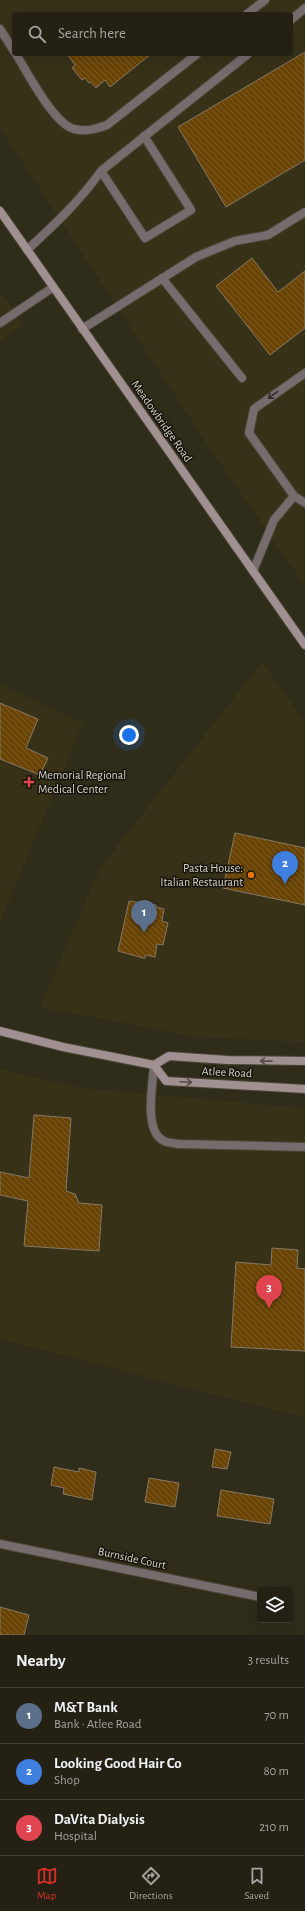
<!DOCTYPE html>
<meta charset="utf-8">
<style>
:root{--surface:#242114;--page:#302e22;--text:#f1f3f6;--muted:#a3a3a0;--line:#413e34;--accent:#d93025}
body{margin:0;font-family:"Alegreya Sans",sans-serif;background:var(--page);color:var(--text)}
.controls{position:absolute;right:12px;bottom:12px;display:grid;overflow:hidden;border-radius:4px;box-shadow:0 4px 16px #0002}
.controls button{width:36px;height:36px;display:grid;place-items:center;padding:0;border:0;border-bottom:1px solid var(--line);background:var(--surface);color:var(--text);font:20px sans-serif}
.you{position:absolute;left:129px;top:735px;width:14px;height:14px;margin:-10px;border:3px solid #fff;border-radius:50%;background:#1a73e8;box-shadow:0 0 0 6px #1a73e833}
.badge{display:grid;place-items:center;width:26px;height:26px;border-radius:50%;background:var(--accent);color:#fff;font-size:13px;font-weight:700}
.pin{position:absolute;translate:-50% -33px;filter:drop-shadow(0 1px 2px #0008)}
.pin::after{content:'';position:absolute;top:21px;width:14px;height:12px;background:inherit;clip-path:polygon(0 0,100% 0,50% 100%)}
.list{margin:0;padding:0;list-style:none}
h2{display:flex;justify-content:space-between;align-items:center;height:52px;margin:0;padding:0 16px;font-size:17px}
h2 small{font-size:13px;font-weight:400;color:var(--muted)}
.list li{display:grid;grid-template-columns:26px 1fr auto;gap:12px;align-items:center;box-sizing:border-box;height:56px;padding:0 16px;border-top:1px solid var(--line)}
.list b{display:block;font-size:15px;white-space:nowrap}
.list p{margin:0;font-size:13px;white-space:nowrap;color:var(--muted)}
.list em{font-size:13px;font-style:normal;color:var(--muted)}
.icon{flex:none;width:22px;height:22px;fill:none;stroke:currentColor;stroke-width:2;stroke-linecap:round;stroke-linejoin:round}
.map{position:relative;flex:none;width:305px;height:1635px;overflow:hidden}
.search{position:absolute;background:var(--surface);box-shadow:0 4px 16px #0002;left:12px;right:12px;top:12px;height:44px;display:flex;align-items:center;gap:10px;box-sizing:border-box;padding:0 14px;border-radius:4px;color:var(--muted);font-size:15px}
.sheet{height:220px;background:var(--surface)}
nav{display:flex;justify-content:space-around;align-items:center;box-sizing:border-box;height:56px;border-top:1px solid var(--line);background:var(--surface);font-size:11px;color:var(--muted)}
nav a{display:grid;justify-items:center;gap:2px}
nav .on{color:var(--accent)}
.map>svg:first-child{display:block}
.built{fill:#373118;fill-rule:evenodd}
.building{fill:url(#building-back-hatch);stroke:#867866}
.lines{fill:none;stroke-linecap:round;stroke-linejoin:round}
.lane-casing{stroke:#4a4736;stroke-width:10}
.street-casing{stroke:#4a4736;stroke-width:10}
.secondary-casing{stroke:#4a4736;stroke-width:10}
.lane{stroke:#776c6d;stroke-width:8}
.street{stroke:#776c6d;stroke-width:8}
.secondary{stroke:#a19092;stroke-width:8}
.oneway{stroke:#332e29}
.oneway2{stroke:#554c48}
.health-dot{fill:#e0444e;stroke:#16140c;stroke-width:1.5}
.food-dot{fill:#e8710a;stroke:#16140c;stroke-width:1.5}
.labels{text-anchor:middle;stroke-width:3;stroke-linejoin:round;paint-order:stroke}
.street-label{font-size:12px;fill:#d4d2c7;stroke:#16140c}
.poi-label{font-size:12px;fill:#d4d2c7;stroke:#16140c;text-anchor:start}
</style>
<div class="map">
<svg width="305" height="1635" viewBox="0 0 305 1635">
<defs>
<pattern id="building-back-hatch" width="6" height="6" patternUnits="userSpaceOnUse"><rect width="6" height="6" fill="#694405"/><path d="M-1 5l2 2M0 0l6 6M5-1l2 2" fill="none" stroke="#7e5e28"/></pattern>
</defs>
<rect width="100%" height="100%" fill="#302c1a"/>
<path class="built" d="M 0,0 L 305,0 L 305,586 L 207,444 L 0,128 ZM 14,14 L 291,14 L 291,54 L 14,54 Z
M 0,291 L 23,325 L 0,341 Z
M 262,662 L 305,722 L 305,1042 L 195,1037 L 40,1007 L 100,868 Z
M 0,684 L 83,723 L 0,922 Z
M 0,1069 L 81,1088 L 305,1108 L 305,1418 L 0,1339 Z"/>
<path class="building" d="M 305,52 L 305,160 L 226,207 L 178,127 Z
M 67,54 L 151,54 L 110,87 L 105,80 L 96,88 L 91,82 L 89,83 L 85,78 L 82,80 L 72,68 L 75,65 Z
M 252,258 L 278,292 L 305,271 L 305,328 L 270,355 L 216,286 Z
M 0,703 L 38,719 L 26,748 L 48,758 L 40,775 L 0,759 Z
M 235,833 L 305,848 L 305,905 L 223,888 Z
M 129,901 L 156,905 L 156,907 L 164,909 L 162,921 L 168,923 L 163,945 L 157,944 L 155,957 L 146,955 L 145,958 L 143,958 L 118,951 Z
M 34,1115 L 71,1118 L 66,1191 L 75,1194 L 79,1203 L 102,1205 L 99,1251 L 24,1246 L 28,1201 L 0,1195 L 0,1172 L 29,1178 Z
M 272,1248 L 298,1250 L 297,1268 L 305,1269 L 305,1351 L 231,1347 L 236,1262 L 271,1265 Z
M 215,1449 L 231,1452 L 227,1469 L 212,1467 Z
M 54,1467 L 79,1472 L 79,1468 L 96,1472 L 92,1500 L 63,1494 L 64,1488 L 51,1485 Z
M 149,1478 L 179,1483 L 175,1507 L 145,1502 Z
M 221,1490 L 274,1499 L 270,1524 L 217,1516 Z
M 0,1607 L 29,1615 L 24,1635 L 0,1635 Z"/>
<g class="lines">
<g class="lane-casing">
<path id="lane" d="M 247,14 L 265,0
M 291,20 L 305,8
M 0,29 L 14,51
M 16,54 C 27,72 54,124 74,129 C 86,132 96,129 107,125 L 197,54
M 101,171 L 145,238 L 191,210 L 144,136
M 27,250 C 54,225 80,201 101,171 L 248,54
M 162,278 L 242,378
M 0,323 L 52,288
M 82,329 L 196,257 L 235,241 L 268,235 L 305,212
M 294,496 L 249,433 L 254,409 L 305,373
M 253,571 L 274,520 L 294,496 L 305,503
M 154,1065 C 153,1084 143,1131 164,1141 C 168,1143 174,1143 179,1144 L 305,1147"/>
</g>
<g class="street-casing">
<path id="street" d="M 0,1544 L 260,1597"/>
</g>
<g class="secondary-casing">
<path id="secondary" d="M 0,211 L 305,645
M 0,1031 L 63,1047 L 154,1065 L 166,1081 L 305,1089
M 154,1065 L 169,1056 L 227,1060 L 305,1061"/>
</g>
<use href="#lane" class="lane"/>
<use href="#street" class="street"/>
<use href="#secondary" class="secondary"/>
</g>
<defs><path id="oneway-shaft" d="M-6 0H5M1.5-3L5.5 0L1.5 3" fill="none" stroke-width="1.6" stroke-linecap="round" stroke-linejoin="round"/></defs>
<use class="oneway" href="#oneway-shaft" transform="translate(273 395) rotate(144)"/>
<g class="oneway2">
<use href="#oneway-shaft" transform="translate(266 1061) rotate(-179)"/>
<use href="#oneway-shaft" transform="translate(186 1082) rotate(3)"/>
</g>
<path class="health-dot" d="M27 776h4v4h4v4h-4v4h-4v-4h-4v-4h4z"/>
<circle class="food-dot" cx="251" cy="875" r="4"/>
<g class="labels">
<g class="street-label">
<text transform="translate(162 421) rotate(55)" y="4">Meadowbridge Road</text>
<text transform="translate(227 1072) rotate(3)" y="4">Atlee Road</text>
<text transform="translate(132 1558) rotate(12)" y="4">Burnside Court</text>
</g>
<g class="poi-label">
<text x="38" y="779">Memorial Regional<tspan x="38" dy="14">Medical Center</tspan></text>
<text x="243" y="872" text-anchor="end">Pasta House:<tspan x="243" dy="14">Italian Restaurant</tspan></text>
</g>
</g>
</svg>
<div class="controls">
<button><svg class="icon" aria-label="layers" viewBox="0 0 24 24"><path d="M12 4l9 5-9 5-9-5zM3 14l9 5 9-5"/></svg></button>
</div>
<div class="you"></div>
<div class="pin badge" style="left:144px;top:933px;background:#5c6f8a">1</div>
<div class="pin badge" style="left:285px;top:884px;background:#3f7fe0">2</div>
<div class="pin badge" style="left:269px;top:1308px;background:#e0444e">3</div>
<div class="search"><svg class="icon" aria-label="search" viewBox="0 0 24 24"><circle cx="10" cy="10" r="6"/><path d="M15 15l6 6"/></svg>Search here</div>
</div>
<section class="sheet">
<h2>Nearby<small>3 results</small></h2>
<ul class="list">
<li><span class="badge" style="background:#5c6f8a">1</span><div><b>M&amp;T Bank</b><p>Bank · Atlee Road</p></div><em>70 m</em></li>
<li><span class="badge" style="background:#3f7fe0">2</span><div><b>Looking Good Hair Co</b><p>Shop</p></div><em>80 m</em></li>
<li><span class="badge" style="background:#e0444e">3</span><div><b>DaVita Dialysis</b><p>Hospital</p></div><em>210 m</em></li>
</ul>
</section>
<nav>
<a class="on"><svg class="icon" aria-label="map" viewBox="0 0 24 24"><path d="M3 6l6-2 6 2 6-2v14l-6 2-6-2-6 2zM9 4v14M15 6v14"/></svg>Map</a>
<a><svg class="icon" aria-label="directions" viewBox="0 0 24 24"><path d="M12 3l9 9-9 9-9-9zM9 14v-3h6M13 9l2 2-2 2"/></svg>Directions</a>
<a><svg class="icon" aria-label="saved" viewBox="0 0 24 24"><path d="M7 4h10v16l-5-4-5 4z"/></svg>Saved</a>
</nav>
